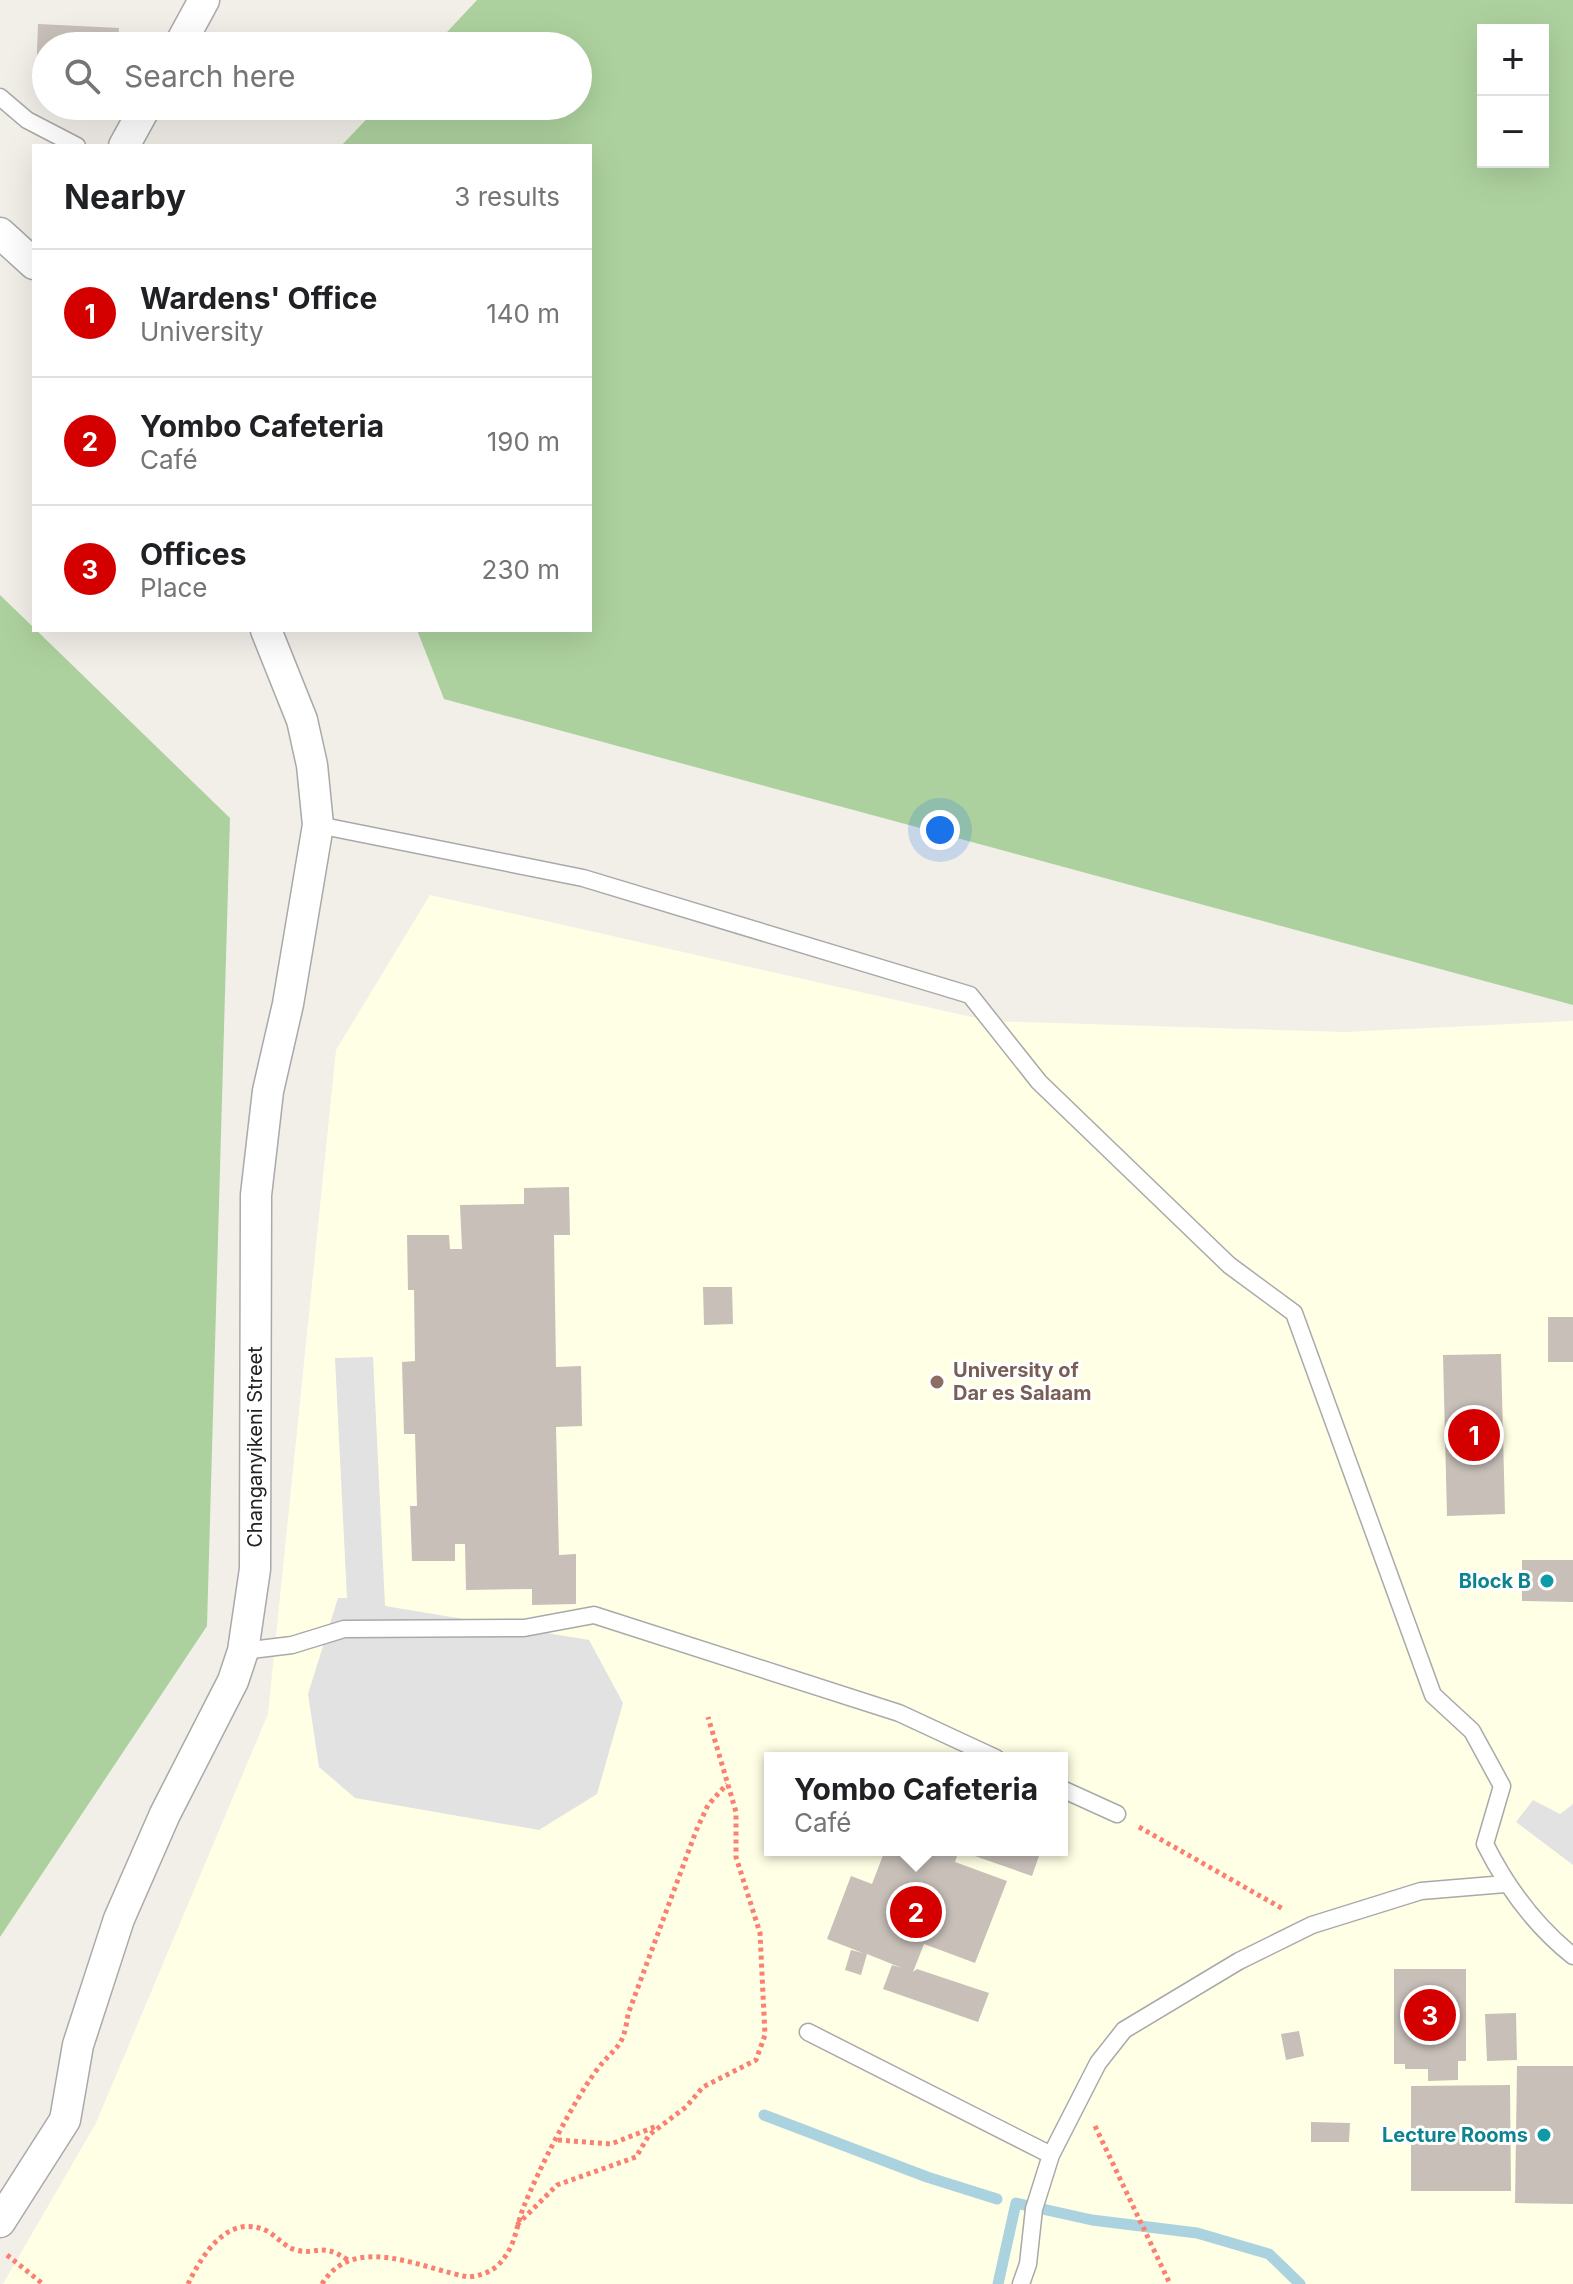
<!DOCTYPE html>
<meta charset="utf-8">
<style>
:root{--surface:#fff;--page:#f2f2f2;--text:#202124;--muted:#757577;--line:#e0e0e0;--accent:#d40000}
body{margin:0;font-family:Inter,sans-serif;background:var(--page);color:var(--text)}
.controls{position:absolute;right:24px;top:24px;display:grid;overflow:hidden;border-radius:0px;box-shadow:0 8px 32px #0002}
.controls button{width:72px;height:72px;display:grid;place-items:center;padding:0;border:0;border-bottom:2px solid var(--line);background:var(--surface);color:var(--text);font:40px sans-serif}
.you{position:absolute;left:940px;top:830px;width:28px;height:28px;margin:-20px;border:6px solid #fff;border-radius:50%;background:#1a73e8;box-shadow:0 0 0 12px #1a73e833}
.badge{display:grid;place-items:center;width:52px;height:52px;border-radius:50%;background:var(--accent);color:#fff;font-size:26px;font-weight:700}
.pin{position:absolute;translate:-50% -50%;border:4px solid #fff;box-shadow:0 2px 8px #0006}
.popup{position:absolute;left:764px;top:1752px;width:304px;height:104px;box-sizing:border-box;display:grid;place-content:center;border-radius:0px;background:var(--surface);filter:drop-shadow(0 2px 6px #0005);font-size:26px;white-space:nowrap;color:var(--muted)}
.popup b{font-size:30px;color:var(--text)}
.popup::after{content:'';position:absolute;left:50%;top:100%;margin-left:-16px;border:16px solid transparent;border-top-color:var(--surface)}
.list{margin:0;padding:0;list-style:none}
h2{display:flex;justify-content:space-between;align-items:center;height:104px;margin:0;padding:0 32px;font-size:34px}
h2 small{font-size:26px;font-weight:400;color:var(--muted)}
.list li{display:grid;grid-template-columns:52px 1fr auto;gap:24px;align-items:center;box-sizing:border-box;height:128px;padding:0 32px;border-top:2px solid var(--line)}
.list b{display:block;font-size:30px;white-space:nowrap}
.list p{margin:0;font-size:26px;white-space:nowrap;color:var(--muted)}
.list em{font-size:26px;font-style:normal;color:var(--muted)}
.icon{flex:none;width:44px;height:44px;fill:none;stroke:currentColor;stroke-width:2;stroke-linecap:round;stroke-linejoin:round}
.map{position:relative;flex:none;width:1573px;height:2284px;overflow:hidden}
.search{position:absolute;background:var(--surface);box-shadow:0 8px 32px #0002;left:32px;top:32px;width:560px;height:88px;display:flex;align-items:center;gap:20px;box-sizing:border-box;padding:0 28px;border-radius:44px;color:var(--muted);font-size:30px}
.panel{position:absolute;background:var(--surface);box-shadow:0 8px 32px #0002;left:32px;top:144px;width:560px;height:488px;border-radius:0px}
.map>svg:first-child{display:block}
.education{fill:#ffffe5;fill-rule:evenodd}
.forest{fill:#add19e;fill-rule:evenodd}
.parking{fill:#e2e2e2}
.lines{fill:none;stroke-linecap:round;stroke-linejoin:round}
.stream{stroke:#aad3df;stroke-width:11}
.building{fill:#c7bfb8}
.lane-casing{stroke:#a9a9a9;stroke-width:19}
.street-casing{stroke:#a9a9a9;stroke-width:33}
.path{stroke:#fa8072;stroke-width:5;stroke-dasharray:4 4;stroke-linecap:butt}
.lane{stroke:#fff;stroke-width:16}
.street{stroke:#fff;stroke-width:30}
.education-dot{fill:#8d6e63;stroke:#fff;stroke-width:3}
.culture-dot{fill:#0f9aa8;stroke:#fff;stroke-width:3}
.labels{text-anchor:middle;stroke-width:6;stroke-linejoin:round;paint-order:stroke}
.education-label{font-size:20px;font-weight:bold;fill:#785e54;stroke:#fff;text-anchor:start}
.street-label{font-size:20px;fill:#222;stroke:#fff}
.culture-label{font-size:20px;font-weight:bold;fill:#0d838f;stroke:#fff;text-anchor:end}
</style>
<div class="map">
<svg width="1573" height="2284" viewBox="0 0 1573 2284">
<rect width="100%" height="100%" fill="#f2efe9"/>
<path class="education" d="M 430,895 L 989,1021 L 1345,1032 L 1573,1021 L 1573,2284 L 3,2284 L 96,2123 L 268,1714 L 336,1050 ZM 770,1758 L 1062,1758 L 1062,1850 L 770,1850 Z"/>
<path class="forest" d="M 477,0 L 1573,0 L 1573,1005 L 444,699 L 417,630 L 590,630 L 590,146 L 341,146 L 379,106 L 578,106 L 578,46 L 434,46 ZM 1483,30 L 1543,30 L 1543,162 L 1483,162 Z
M 0,595 L 230,818 L 207,1626 L 0,1937 Z"/>
<path class="parking" d="M 373,1357 L 385,1606 L 589,1640 L 623,1703 L 597,1794 L 539,1830 L 355,1798 L 319,1767 L 308,1694 L 338,1598 L 347,1598 L 335,1358 Z
M 1533,1800 L 1560,1814 L 1573,1804 L 1573,1865 L 1516,1822 Z"/>
<g class="lines">
<path class="stream" d="M 764,2115 L 927,2177 L 997,2199
M 998,2284 L 1016,2203 L 1092,2220 L 1197,2233 L 1269,2254 L 1300,2284"/>
</g>
<path class="building" d="M 38,24 L 119,28 L 118,46 L 46,46 L 46,81 L 36,80 Z
M 569,1187 L 570,1235 L 554,1235 L 556,1367 L 581,1366 L 582,1426 L 556,1427 L 559,1555 L 576,1554 L 576,1604 L 532,1605 L 532,1589 L 466,1590 L 465,1544 L 455,1544 L 455,1561 L 412,1561 L 410,1506 L 417,1506 L 415,1434 L 404,1434 L 402,1362 L 415,1361 L 414,1290 L 408,1290 L 407,1235 L 449,1235 L 450,1249 L 462,1249 L 460,1205 L 524,1204 L 524,1188 Z
M 703,1287 L 732,1287 L 733,1324 L 704,1325 Z
M 1548,1317 L 1573,1317 L 1573,1362 L 1548,1362 Z
M 1501,1354 L 1505,1514 L 1447,1516 L 1443,1355 Z
M 1522,1560 L 1573,1560 L 1573,1602 L 1522,1601 Z
M 885,1850 L 959,1850 L 955,1862 L 1007,1881 L 975,1963 L 924,1944 L 913,1972 L 917,1969 L 989,1993 L 978,2022 L 883,1989 L 892,1965 L 902,1968 L 867,1954 L 861,1975 L 845,1970 L 851,1950 L 863,1953 L 827,1939 L 851,1876 L 872,1884 Z
M 970,1850 L 1041,1850 L 1032,1876 L 969,1854 Z
M 1394,1969 L 1466,1969 L 1466,2061 L 1458,2061 L 1458,2080 L 1428,2081 L 1428,2069 L 1405,2069 L 1405,2064 L 1394,2064 Z
M 1516,2013 L 1517,2060 L 1487,2061 L 1485,2014 Z
M 1299,2031 L 1304,2056 L 1286,2060 L 1281,2034 Z
M 1517,2066 L 1573,2066 L 1573,2204 L 1515,2203 Z
M 1510,2085 L 1511,2191 L 1411,2191 L 1411,2086 Z
M 1311,2122 L 1350,2123 L 1349,2142 L 1311,2142 Z"/>
<g class="lines">
<g class="lane-casing">
<path id="lane" d="M 0,97 L 27,120 L 77,146
M 318,825 L 583,878 L 970,995 L 1039,1082 L 1229,1265 L 1294,1313 L 1433,1695 L 1472,1731 L 1502,1786 L 1485,1844 C 1507,1888 1534,1925 1573,1956
M 243,1651 L 292,1645 L 344,1629 L 524,1628 L 594,1615 L 899,1713 L 996,1758
M 1062,1789 L 1117,1814
M 808,2032 L 1051,2155
M 1021,2284 L 1028,2264 L 1034,2209 L 1051,2155 L 1098,2063 L 1124,2030 L 1239,1961 L 1312,1925 L 1421,1891 L 1505,1884"/>
</g>
<g class="street-casing">
<path id="street" d="M 179,46 L 204,0
M 124,146 L 146,106
M 0,233 L 34,264
M 0,2222 L 65,2120 L 78,2045 L 119,1919 L 165,1814 L 233,1681 L 243,1651 L 255,1569 L 256,1195 L 268,1091 L 288,1004 L 318,825 L 312,765 L 302,720 L 266,630"/>
</g>
<path class="path" d="M 1139,1827 L 1283,1909
M 1095,2126 L 1170,2284
M 558,2140 L 611,2144 L 657,2126
M 517,2225 L 557,2185 L 636,2157 L 649,2135 L 686,2107 L 703,2087 L 756,2060 L 765,2035 L 760,1933 L 736,1857 L 736,1812 L 708,1717
M 7,2255 L 43,2284
M 188,2284 C 202,2255 227,2214 265,2230 C 276,2235 284,2247 296,2250 C 318,2256 319,2241 348,2260
M 322,2284 C 354,2232 422,2269 469,2277 C 487,2275 499,2268 508,2252 C 516,2239 518,2220 524,2206 C 539,2169 573,2102 596,2071 C 616,2044 623,2051 628,2014 L 696,1831 L 708,1805 L 727,1784"/>
<use href="#lane" class="lane"/>
<use href="#street" class="street"/>
</g>
<circle class="education-dot" cx="937" cy="1382" r="8"/>
<g class="culture-dot">
<circle cx="1547" cy="1581" r="8"/>
<circle cx="1544" cy="2135" r="8"/>
</g>
<g class="labels">
<g class="education-label">
<text x="953" y="1377">University of<tspan x="953" dy="23">Dar es Salaam</tspan></text>
</g>
<g class="street-label">
<text transform="translate(255 1447) rotate(-90)" y="7">Changanyikeni Street</text>
</g>
<g class="culture-label">
<text x="1531" y="1588">Block B</text>
<text x="1528" y="2142">Lecture Rooms</text>
</g>
</g>
</svg>
<div class="controls">
<button>+</button>
<button>−</button>
</div>
<div class="you"></div>
<div class="pin badge" style="left:1474px;top:1435px">1</div>
<div class="pin badge" style="left:916px;top:1912px">2</div>
<div class="popup"><b>Yombo Cafeteria</b>Café</div>
<div class="pin badge" style="left:1430px;top:2015px">3</div>
<div class="search"><svg class="icon" aria-label="search" viewBox="0 0 24 24"><circle cx="10" cy="10" r="6"/><path d="M15 15l6 6"/></svg>Search here</div>
<section class="panel">
<h2>Nearby<small>3 results</small></h2>
<ul class="list">
<li><span class="badge">1</span><div><b>Wardens' Office</b><p>University</p></div><em>140 m</em></li>
<li><span class="badge">2</span><div><b>Yombo Cafeteria</b><p>Café</p></div><em>190 m</em></li>
<li><span class="badge">3</span><div><b>Offices</b><p>Place</p></div><em>230 m</em></li>
</ul>
</section>
</div>
